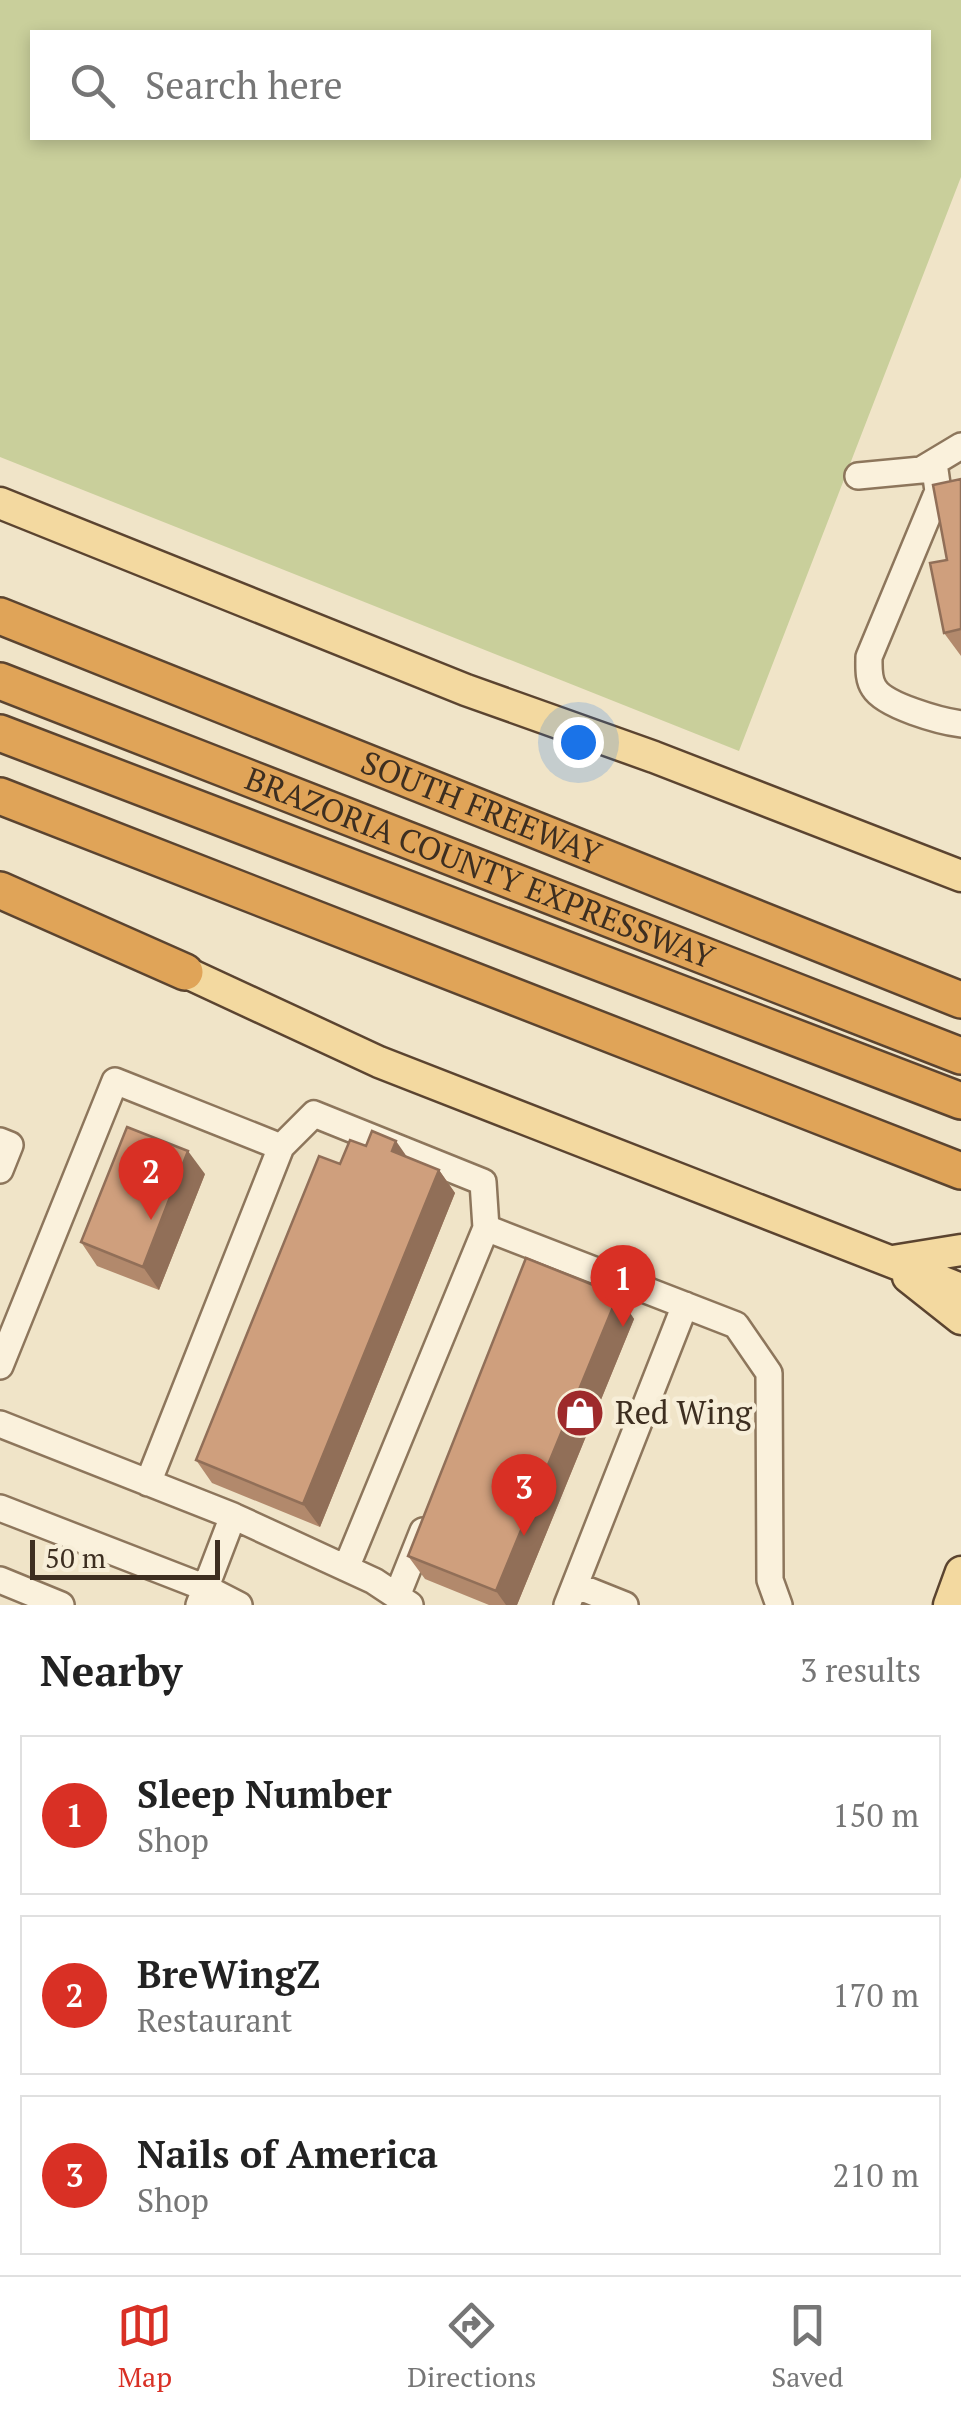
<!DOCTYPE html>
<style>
:root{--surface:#fff;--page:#f2f2f2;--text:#222;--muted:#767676;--line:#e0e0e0;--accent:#d93025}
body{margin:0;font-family:"PT Serif",serif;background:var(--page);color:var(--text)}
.scale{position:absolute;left:30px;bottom:25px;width:190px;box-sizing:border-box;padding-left:10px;border:5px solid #3d2e20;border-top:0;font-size:28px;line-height:35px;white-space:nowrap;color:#3d2e20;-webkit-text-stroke:8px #f7eed8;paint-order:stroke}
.you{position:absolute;left:578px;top:742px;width:35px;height:35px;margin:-25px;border:8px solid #fff;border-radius:50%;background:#1a73e8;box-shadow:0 0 0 15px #1a73e833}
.badge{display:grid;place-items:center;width:65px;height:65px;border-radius:50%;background:var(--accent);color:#fff;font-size:32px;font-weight:700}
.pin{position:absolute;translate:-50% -82px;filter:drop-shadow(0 2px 5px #0008)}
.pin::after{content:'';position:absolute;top:52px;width:35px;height:30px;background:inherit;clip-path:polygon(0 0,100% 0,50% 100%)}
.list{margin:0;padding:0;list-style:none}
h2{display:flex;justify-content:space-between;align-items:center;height:130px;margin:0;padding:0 40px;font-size:42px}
h2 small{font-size:32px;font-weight:400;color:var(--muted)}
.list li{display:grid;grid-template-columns:65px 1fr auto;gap:30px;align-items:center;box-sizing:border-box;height:160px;margin:0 20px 20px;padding:0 20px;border:2px solid var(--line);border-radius:0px}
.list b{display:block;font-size:38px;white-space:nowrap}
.list p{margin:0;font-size:32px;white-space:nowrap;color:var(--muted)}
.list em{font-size:32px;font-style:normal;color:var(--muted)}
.icon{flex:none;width:55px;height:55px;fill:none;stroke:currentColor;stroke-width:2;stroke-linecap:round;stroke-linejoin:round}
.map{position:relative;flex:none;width:961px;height:1605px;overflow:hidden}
.search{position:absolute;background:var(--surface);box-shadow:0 5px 15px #0003;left:30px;right:30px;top:30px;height:110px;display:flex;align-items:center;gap:25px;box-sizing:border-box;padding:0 35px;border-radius:0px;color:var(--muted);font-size:38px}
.sheet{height:670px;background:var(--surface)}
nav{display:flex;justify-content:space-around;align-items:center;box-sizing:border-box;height:140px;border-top:2px solid var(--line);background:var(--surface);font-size:28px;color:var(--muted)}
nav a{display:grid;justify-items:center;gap:5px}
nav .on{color:var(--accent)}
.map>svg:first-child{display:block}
.green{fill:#c9cf9b;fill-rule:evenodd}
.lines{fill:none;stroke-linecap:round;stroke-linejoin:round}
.minor-casing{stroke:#8d765c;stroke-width:30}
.major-casing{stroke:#5b4430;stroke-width:35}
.highway-casing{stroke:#5b4430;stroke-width:40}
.minor{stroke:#faf1dc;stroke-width:25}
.major{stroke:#f3d9a0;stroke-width:30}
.highway{stroke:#e0a458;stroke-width:35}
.wall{fill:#b2896c}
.shaded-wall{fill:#916f58}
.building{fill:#cf9f7d;stroke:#916f58;stroke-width:2.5}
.labels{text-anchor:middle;stroke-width:9;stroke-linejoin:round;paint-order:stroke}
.street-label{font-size:32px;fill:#3d2e20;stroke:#f7eed8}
.poi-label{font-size:32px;fill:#3d2e20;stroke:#f7eed8;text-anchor:start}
</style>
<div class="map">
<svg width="961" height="1605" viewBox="0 0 961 1605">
<rect width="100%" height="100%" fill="#f0e4c8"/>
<path class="green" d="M 0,0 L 961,0 L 961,177 L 739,751 L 0,457 ZM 32,32 L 928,32 L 928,138 L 32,138 Z"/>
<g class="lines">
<g class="minor-casing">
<path id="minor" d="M 934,463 L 938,491 L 869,657 C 869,668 868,679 874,688 C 885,706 940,721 961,724
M 858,476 L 921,470 L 961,446
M 0,1141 L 10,1145 L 0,1170
M 0,1366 L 115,1081 L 281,1147 L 314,1114 L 483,1182 L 486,1228 L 736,1325 L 769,1373 L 770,1580 L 779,1605
M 0,1424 L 233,1516 L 374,1581 L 410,1605
M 148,1483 L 281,1147
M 0,1508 L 206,1588 L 239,1605
M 346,1568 L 486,1228
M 0,1580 L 61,1605
M 575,1585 L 625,1605
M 397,1596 L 423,1531
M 199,1605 L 233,1516
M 567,1605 L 685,1305"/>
</g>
<g class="major-casing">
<path id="major" d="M 0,503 L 466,690 L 654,757 L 961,876
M 185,972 L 379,1062 L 961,1289
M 893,1261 L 961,1250
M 908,1277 L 961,1319
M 949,1605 L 961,1572"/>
</g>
<g class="highway-casing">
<g id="highway">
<path id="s1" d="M 0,616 L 961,1000"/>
<path id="s2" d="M 0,681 L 961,1056"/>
<path d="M 0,733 L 961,1101"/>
<path d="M 0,796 L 961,1171"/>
<path d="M 0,890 L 185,972"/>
</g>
</g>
<use href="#minor" class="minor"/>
<use href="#major" class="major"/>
<use href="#highway" class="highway"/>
</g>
<path class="wall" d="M 961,479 L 961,656 L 944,633 Z
M 366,1146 L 408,1158 L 439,1170 L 455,1193 L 320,1527 L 212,1483 L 196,1460 L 340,1164 Z
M 205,1174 L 159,1290 L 97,1266 L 81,1242 Z
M 618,1295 L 634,1319 L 517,1605 L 489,1605 L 425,1579 L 408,1556 Z"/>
<path class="shaded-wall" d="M 396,1141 L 412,1164 L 392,1151 Z
M 188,1151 L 205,1174 L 159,1290 L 143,1267 Z
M 439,1170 L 455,1193 L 320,1527 L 303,1504 Z
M 618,1295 L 634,1319 L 517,1605 L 506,1605 L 496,1591 Z"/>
<path class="building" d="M 961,479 L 961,629 L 944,633 L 930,563 L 947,560 L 933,485 Z
M 127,1127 L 188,1151 L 143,1267 L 81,1242 Z
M 372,1131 L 396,1141 L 392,1151 L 439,1170 L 303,1504 L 196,1460 L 319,1156 L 340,1164 L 350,1140 L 366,1146 Z
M 526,1258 L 618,1295 L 496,1591 L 408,1556 Z"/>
<defs>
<g id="shop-disc" transform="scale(2.5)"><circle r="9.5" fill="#9e2a2b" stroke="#f7eed8"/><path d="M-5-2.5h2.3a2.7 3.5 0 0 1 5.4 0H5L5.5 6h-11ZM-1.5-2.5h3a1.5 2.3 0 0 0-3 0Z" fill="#fff"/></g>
</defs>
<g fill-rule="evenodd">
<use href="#shop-disc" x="580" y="1413"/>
</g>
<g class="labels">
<g class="street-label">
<text dy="11" stroke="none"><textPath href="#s1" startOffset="518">SOUTH FREEWAY</textPath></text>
<text dy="11" stroke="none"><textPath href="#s2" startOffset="515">BRAZORIA COUNTY EXPRESSWAY</textPath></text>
</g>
<g class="poi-label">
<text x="615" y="1424">Red Wing</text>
</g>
</g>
</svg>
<div class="scale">50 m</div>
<div class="you"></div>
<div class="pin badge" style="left:623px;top:1327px">1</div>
<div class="pin badge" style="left:151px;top:1220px">2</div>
<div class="pin badge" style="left:524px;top:1536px">3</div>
<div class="search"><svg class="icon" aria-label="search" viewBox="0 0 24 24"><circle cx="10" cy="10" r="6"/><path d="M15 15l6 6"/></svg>Search here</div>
</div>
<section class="sheet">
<h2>Nearby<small>3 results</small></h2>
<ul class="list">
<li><span class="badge">1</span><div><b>Sleep Number</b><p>Shop</p></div><em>150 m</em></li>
<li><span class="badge">2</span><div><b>BreWingZ</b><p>Restaurant</p></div><em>170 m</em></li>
<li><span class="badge">3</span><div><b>Nails of America</b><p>Shop</p></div><em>210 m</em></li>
</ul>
</section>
<nav>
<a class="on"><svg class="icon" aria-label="map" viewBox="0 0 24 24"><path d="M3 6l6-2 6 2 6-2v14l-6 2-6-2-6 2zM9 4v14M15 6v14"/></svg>Map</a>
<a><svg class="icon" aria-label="directions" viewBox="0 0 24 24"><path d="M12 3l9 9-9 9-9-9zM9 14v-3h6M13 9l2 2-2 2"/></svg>Directions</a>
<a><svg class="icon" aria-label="saved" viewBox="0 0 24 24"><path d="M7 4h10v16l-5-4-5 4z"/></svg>Saved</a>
</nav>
